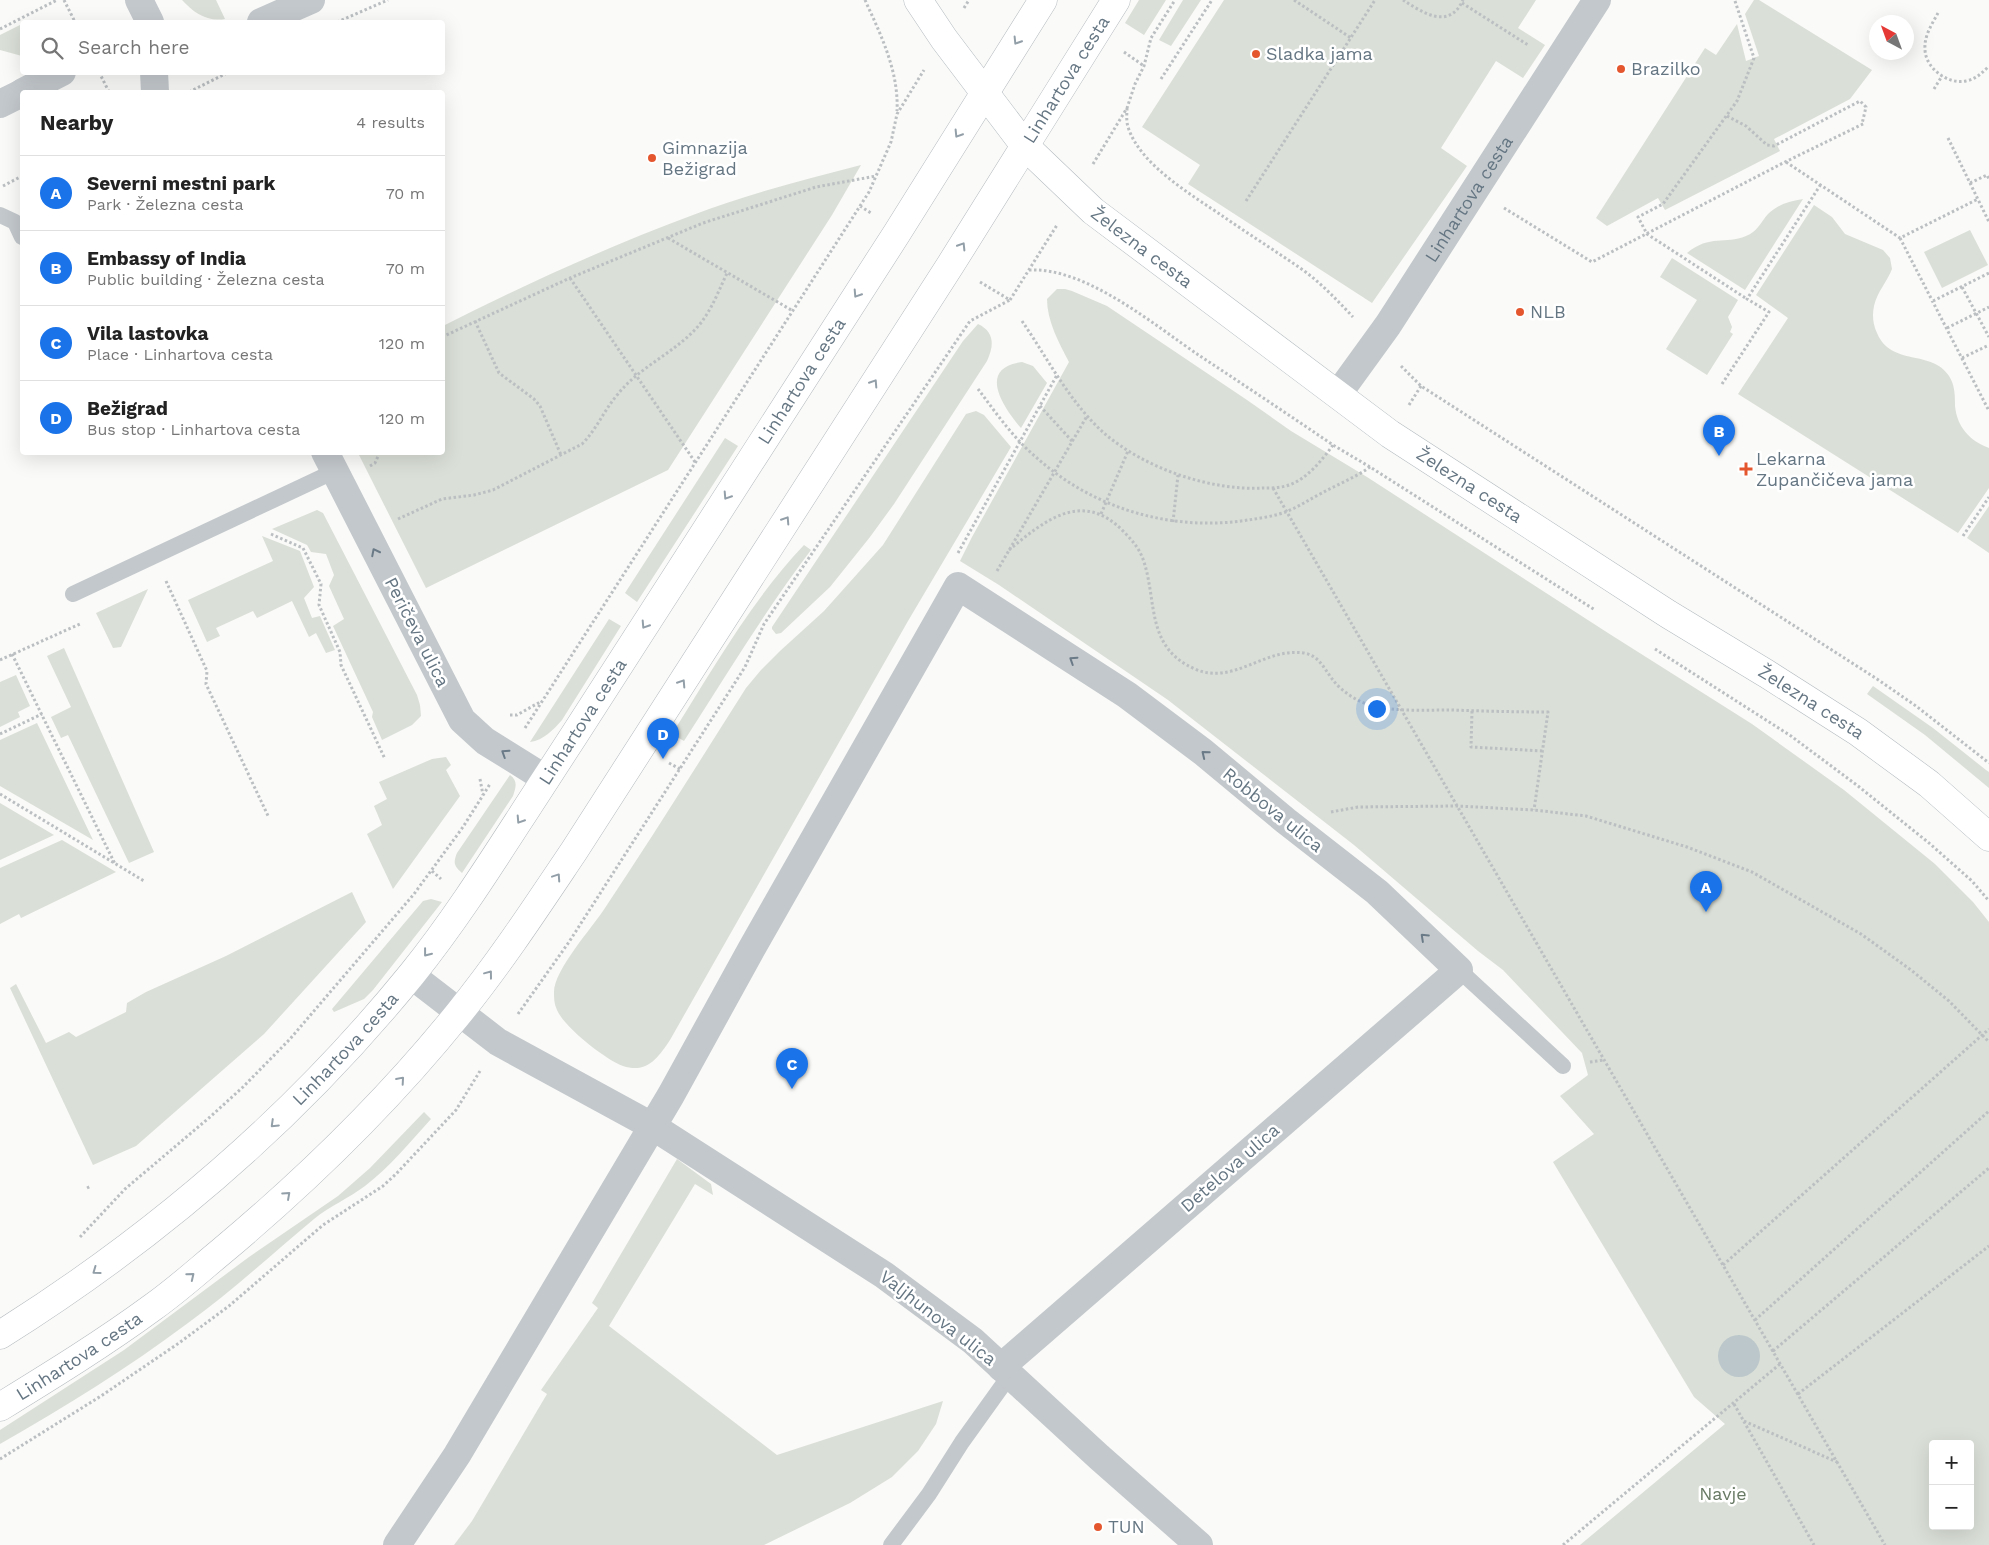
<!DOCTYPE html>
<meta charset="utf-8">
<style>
:root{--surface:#fff;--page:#f6f6f6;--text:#222;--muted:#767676;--line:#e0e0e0;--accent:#1a73e8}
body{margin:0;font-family:"Work Sans",sans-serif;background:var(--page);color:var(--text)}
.controls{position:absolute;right:15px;bottom:15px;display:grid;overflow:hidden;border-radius:5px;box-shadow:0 5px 20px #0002}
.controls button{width:45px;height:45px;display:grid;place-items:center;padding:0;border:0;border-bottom:1px solid var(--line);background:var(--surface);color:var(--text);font:25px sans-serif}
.compass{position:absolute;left:1869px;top:15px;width:45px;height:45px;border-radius:50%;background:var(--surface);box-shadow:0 5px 20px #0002;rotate:319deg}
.you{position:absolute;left:1376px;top:708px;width:18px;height:18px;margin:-12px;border:4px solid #fff;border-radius:50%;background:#1a73e8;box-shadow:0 0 0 8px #1a73e833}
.badge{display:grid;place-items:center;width:32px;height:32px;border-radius:50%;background:var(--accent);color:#fff;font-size:16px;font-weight:700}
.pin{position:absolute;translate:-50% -41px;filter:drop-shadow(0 1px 2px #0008)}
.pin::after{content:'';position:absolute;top:26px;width:18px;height:15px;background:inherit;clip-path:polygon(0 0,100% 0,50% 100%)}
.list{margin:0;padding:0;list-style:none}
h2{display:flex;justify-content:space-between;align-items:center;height:65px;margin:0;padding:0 20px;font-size:21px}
h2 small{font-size:16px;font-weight:400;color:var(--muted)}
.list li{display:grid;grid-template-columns:32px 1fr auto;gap:15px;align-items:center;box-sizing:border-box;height:75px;padding:0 20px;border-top:1px solid var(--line)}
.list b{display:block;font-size:19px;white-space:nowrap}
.list p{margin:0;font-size:16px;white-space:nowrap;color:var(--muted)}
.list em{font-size:16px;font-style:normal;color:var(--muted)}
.icon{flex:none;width:28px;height:28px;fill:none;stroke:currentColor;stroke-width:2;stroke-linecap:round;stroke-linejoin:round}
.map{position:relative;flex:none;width:1989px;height:1545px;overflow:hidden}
.search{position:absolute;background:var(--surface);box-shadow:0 5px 20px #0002;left:20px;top:20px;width:425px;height:55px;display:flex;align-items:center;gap:12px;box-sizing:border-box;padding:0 18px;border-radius:5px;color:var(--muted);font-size:19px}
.panel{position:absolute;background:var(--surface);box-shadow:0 5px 20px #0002;left:20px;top:90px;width:425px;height:365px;border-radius:5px}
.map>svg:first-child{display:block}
.green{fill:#dadfd7;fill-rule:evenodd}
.water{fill:#bbc7cb}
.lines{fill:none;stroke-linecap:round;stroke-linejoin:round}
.secondary-casing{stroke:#b3babf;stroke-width:29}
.primary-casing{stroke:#b5babe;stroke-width:29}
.path{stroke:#bbbfc2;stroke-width:3;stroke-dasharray:2.5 2.5;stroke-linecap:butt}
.lane{stroke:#c3c8cc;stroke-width:16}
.street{stroke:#c3c8cc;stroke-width:28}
.secondary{stroke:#fff;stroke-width:28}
.primary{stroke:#fff;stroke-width:28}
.oneway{stroke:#939fa8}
.oneway2{stroke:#6a7a87}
.poi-dot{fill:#e4572e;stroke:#fff;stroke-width:2}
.labels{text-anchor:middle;stroke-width:5;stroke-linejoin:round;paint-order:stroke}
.poi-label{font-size:18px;fill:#657683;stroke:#fff;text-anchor:start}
.street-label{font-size:18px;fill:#657683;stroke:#fff}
.park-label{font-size:18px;fill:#687a64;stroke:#fff}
</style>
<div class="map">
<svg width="1989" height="1545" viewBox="0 0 1989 1545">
<rect width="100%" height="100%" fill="#fafaf8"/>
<path class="green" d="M 182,0 L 216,0 L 225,19 C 207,22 194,13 182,0 Z
M 1139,0 L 1166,0 L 1144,35 L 1125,23 Z
M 1183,0 L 1201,0 L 1171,46 L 1159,40 Z
M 1224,0 L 1536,0 L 1518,28 L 1545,45 L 1523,78 L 1496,61 L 1441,148 L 1467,166 L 1372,303 L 1188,184 L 1200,165 L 1142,127 Z
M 1754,0 L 1759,0 L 1872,70 L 1850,99 L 1774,139 L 1780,151 L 1665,210 L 1658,198 L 1607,226 L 1596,218 L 1705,48 L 1716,55 L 1737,24 L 1746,61 L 1759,56 L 1745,14 Z
M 22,24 L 22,56 L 0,50 L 0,35 Z
M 861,165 L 832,215 L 668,470 L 426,588 L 358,453 L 442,452 L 443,326 C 524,285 607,247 693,215 C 747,194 804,180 861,165 Z
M 1803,199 L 1745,290 L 1687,253 C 1710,234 1725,245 1746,236 C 1757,232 1761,222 1768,214 C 1778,204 1790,201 1803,199 Z
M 1814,205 L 1832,217 L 1845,234 L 1883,250 L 1890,258 L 1892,269 C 1887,282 1877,292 1874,306 C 1872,316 1873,324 1877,333 C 1891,367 1932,349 1949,376 C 1955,385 1955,396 1955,406 C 1957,427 1970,441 1989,448 L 1989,488 L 1958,533 L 1738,394 L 1788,318 L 1756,295 Z
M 1970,230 L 1988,265 L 1942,288 L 1924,252 Z
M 1672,258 L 1738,300 L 1728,317 L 1732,327 L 1730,332 L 1733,334 L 1707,375 L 1666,349 L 1697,300 L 1660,277 Z
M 1057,289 L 1065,289 L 1072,291 L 1107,306 L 1247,400 L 1291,431 L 1367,477 L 1608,633 L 1752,724 L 1844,790 L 1935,864 L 1973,902 L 1989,922 L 1989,1545 L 1580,1545 L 1725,1424 L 1694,1397 L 1553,1162 L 1594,1134 L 1560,1096 L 1588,1075 L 1582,1053 L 1503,970 L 1478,951 L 1354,845 L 1168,700 L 999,585 L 960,561 L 972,537 L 1069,362 C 1059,343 1047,321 1047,299 ZM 1933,1444 L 1970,1444 L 1970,1526 L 1933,1526 Z
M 978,324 C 995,332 994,346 987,361 L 894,504 L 870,537 L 830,587 L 781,633 L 776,634 L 772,629 L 772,627 L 963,341 Z
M 1022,362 L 1033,366 L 1047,383 L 1021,428 C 1004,408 976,368 1022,362 Z
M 976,411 L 984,415 L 1011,447 L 908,621 L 670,1040 C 658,1058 647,1074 623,1066 C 606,1060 564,1027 557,1010 C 554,1004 554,998 554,992 C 554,970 592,928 605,908 C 653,836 699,762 746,688 L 761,670 L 780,651 L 824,611 L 883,545 L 966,414 Z
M 725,438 L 738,446 L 637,602 L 625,593 Z
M 1989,506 L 1989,553 L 1967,538 Z
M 317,510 L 323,513 L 417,695 L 420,705 L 421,716 L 412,725 L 382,740 L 372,717 L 373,712 L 333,626 L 344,619 L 329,586 L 334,575 L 326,554 L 311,552 L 307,545 L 272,529 Z
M 262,536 L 300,551 L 314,587 L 304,598 L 312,618 L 320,616 L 335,650 L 326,653 L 316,633 L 309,637 L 292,601 L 257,618 L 253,611 L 216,628 L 220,636 L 207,642 L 188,600 L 273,561 Z
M 804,545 L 811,550 C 765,611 725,677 684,741 L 672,734 C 713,669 751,601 804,545 Z
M 148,589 L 121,647 L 113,648 L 96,613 Z
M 609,619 L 621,626 L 562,720 C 553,730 544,740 530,742 Z
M 64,648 L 154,852 L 129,863 L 68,735 L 61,738 L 51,717 L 71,707 L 47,656 Z
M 16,675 L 30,706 L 18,712 L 20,717 L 0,727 L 0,682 Z
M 1873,686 L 1933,728 L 1986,770 L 1989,772 L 1989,788 L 1925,735 L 1867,694 Z
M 37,723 L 93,840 L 0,786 L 0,740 Z
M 446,757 L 451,765 L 446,770 L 460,796 L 393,889 L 367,834 L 382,825 L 374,806 L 387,799 L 379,782 L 432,759 Z
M 510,775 C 518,781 516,787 513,796 L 462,873 C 454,866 453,863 457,853 Z
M 0,803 L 54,835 L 0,860 Z
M 62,840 L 116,872 L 21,918 L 19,914 L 0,924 L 0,868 Z
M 352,892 L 366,922 L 264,1034 L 136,1146 L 93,1165 L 10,988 L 16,984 L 46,1043 L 69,1032 L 76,1037 L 126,1012 L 127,1003 L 146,992 L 226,956 Z
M 431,899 L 442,902 L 373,990 L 364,999 L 334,1012 L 332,1009 L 423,901 Z
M 424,1112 L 431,1119 C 410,1142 390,1167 365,1186 C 349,1198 330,1206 314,1219 C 272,1254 232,1291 188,1323 C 128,1368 65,1407 0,1444 L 0,1430 L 124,1350 L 249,1257 L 338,1196 L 370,1168 Z
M 677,1159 L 711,1184 L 713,1195 L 695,1184 L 609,1326 L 777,1455 L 943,1401 L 936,1424 L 918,1451 L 892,1477 L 850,1503 L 764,1545 L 454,1545 L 472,1521 L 547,1394 L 541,1390 L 598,1308 L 592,1303 Z"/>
<path class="water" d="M1718 1356a21 21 0 1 1 42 0a21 21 0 1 1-42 0Z"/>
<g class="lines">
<g class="secondary-casing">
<g id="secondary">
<path id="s2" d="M 918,0 L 944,39 L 1025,146 L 1093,211 L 1390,434 L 1668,614 L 1767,674 L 1858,732 L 1929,784 L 1989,837"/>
</g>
</g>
<g class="primary-casing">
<g id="primary">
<path id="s3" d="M 0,1335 C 156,1237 296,1117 412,974 C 457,918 495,857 534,797 C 581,725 627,653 674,580 C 748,465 822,349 897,233 C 946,156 994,77 1043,0"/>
<path id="s4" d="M 0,1407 C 52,1375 104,1343 153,1307 C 177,1290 199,1270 222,1251 C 308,1179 389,1100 459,1013 C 501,961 537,906 574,851 L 951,264 L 1116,0"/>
</g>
</g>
<path class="path" d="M 64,0 L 75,22
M 865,0 C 881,35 899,72 897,111
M 1294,0 L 1351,38
M 1403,0 C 1422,12 1449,31 1463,0
M 1735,1 L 1754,58 L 1737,101 L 1663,204 L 1638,217 L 1647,234 L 1747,299
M 1462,3 L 1528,45
M 964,8 L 969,0
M 1938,13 C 1932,24 1924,36 1925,49 C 1925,68 1948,85 1966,81 C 1976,79 1982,73 1989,66
M 337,22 L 388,0
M 0,29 L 57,0
M 1124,52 L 1144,66
M 99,72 L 109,92
M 1161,79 L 1212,0
M 1934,89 L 1942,76
M 189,92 L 229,72
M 1127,108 C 1127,114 1126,120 1128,127 C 1140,165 1192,195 1224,217 C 1250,235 1277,252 1303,270 C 1322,284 1337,300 1353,317
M 1727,116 L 1746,126 L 1767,145 L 1774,146 L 1860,101 L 1866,107 L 1862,124
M 1948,138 L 1989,222
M 1786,162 L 1900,238 L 1978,199
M 1093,164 L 1127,108 L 1135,84 L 1144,66 L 1151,38 L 1175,0
M 1970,183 L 1987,175 L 1989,179
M 3,186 L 22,176
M 1246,201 L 1375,0
M 860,206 L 871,213
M 1504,208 L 1592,262 L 1785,162 L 1865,123
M 668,238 L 793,311
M 1900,238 L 1989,411
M 1029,270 C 1086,267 1154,325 1200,356 C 1244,385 1289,415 1333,445 L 1370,467 L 1595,610
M 570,278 L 695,462
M 980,282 L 1010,300 L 1057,225
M 1962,287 L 1989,337
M 1933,301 L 1989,273
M 475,321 L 499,373 L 534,399 L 540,406 L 561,455
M 1022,321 C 1048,359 1070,403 1105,434 C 1145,468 1210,491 1263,488 C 1271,488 1281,488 1289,485 C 1307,479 1322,460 1333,445
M 1947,328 L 1989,307
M 442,337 L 570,278 L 703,223 L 816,187 L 876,176
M 1962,358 L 1989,345
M 1401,366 L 1421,386 L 1877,679 L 1916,706 L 1989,763
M 1722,384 L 1769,312 L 1747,299 L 1821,184
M 978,389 C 996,413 1014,439 1037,458 C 1094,509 1172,532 1248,520 C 1261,518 1276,516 1288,511 C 1300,506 1310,499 1322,493 C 1338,484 1357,477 1371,466
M 1409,405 L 1421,386
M 1040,406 L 1072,441
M 370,466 L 375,463 L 380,452
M 1273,488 L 1885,1545
M 1101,514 L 1128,451
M 398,519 L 442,499 L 474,495 L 493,490 L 582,444 C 597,429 604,410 618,394 C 640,366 677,352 700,324 C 712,309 719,290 727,273
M 1173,522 L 1178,475
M 271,534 L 303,548 L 321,584 L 319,605 L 340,652 L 341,665 L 385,759
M 1963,536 L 1989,497
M 1009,550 C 1044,521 1082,489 1123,531 C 1132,540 1140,549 1144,562 C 1157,602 1146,648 1195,669 C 1233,686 1265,647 1304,653 C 1320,656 1324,669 1333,680 C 1341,691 1358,702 1370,705 C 1396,712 1424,710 1450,710 C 1482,711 1515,712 1548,712 L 1534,810
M 958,553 L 1057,375
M 997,571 L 1087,416
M 166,581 L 207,671 L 206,684 L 269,818
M 1655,649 L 1791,736 L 1858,786 L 1929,843 L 1972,881 L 1989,901
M 12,654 L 115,864
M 0,660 L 82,623
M 1472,711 L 1471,747 L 1543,751
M 510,715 L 517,715 L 540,702
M 525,728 L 869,192 L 891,142 L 897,114 L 924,70
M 0,734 L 42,714
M 669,763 L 680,769
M 480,779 L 483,795
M 0,794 L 144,881
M 1331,812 L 1358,807 L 1457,806 L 1534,810 L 1586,816 L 1687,847 L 1752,872 L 1861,934 L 1911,970 L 1949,1001 L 1989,1042
M 432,871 L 441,879
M 518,1014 L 569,942 L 745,667 L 764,624 L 970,321 L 1010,300
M 1590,1062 L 1604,1060
M 87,1188 L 91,1186
M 80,1237 L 125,1189 L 210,1117 L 243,1087 L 290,1039 L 414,894 L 463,827 L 490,784
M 1723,1265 L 1989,1029
M 1755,1320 L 1989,1111
M 1773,1351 L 1989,1168
M 1798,1394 L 1989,1246
M 1734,1404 L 1814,1545
M 1744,1421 L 1837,1462
M 0,1459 L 101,1396 L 179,1343 L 229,1306 L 323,1225 L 383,1186 L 396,1174 L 456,1110 L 480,1071
M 1563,1545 L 1780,1364"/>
<path class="lane" d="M 0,215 L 15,222 L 22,237
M 73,594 L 335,471
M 1459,970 L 1563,1066
M 891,1545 L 929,1494 L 962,1442 L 1010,1375"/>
<g class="street">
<path d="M 139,0 L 150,22"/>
<path d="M 261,22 L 311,0"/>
<path d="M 154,72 L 155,92"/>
<path d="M 23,92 L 62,72"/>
<path d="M 0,104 L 22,93"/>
<path id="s1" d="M 1338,394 L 1388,325 L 1597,0"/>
<path d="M 325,452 L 462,720 L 485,741 L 546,779"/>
<path d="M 411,975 L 498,1042 L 652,1126 L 884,1275 L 973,1341 L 1099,1457 L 1199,1545"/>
<path d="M 397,1545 L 457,1455 L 671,1095 L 752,948 L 958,586 L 1127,695 L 1203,752 L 1286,821 L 1377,892 L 1459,970 L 1001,1367"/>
</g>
<use href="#secondary" class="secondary"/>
<use href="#primary" class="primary"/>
</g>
<defs><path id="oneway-chevron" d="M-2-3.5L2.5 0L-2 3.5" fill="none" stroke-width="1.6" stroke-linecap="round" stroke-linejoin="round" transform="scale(1.25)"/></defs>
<g class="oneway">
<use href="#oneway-chevron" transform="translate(1017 41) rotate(122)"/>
<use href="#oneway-chevron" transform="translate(958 134) rotate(122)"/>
<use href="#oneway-chevron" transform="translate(962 246) rotate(-58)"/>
<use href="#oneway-chevron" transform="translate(857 294) rotate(123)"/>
<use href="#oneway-chevron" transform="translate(874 383) rotate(-57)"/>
<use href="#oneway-chevron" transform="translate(727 496) rotate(123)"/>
<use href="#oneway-chevron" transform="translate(786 520) rotate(-57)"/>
<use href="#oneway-chevron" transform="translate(645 625) rotate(123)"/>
<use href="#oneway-chevron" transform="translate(682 683) rotate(-57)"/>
<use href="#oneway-chevron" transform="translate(520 820) rotate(123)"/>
<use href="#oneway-chevron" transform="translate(557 877) rotate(-56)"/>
<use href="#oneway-chevron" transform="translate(427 953) rotate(128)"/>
<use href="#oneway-chevron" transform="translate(489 974) rotate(-53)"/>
<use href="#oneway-chevron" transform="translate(401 1080) rotate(-49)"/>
<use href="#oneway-chevron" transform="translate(274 1124) rotate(136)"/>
<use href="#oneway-chevron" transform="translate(287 1195) rotate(-42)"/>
<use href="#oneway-chevron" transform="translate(96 1271) rotate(144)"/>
<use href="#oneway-chevron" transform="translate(191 1276) rotate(-39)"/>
</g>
<g class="oneway2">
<use href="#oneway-chevron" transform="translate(375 552) rotate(-117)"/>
<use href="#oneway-chevron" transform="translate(1073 660) rotate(-147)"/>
<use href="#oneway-chevron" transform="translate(505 753) rotate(-147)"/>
<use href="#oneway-chevron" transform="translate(1205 754) rotate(-141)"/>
<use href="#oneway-chevron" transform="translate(1424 937) rotate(-137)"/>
</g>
<g class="poi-dot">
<circle cx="1256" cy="54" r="5"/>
<circle cx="1621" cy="69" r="5"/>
<circle cx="652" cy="158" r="5"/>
<circle cx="1520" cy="312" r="5"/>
<path d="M1743.5 461.5h5v5h5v5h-5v5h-5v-5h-5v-5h5z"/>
<circle cx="1098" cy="1527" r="5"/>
</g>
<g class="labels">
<g class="poi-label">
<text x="1266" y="60">Sladka jama</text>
<text x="1631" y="75">Brazilko</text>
<text x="662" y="154">Gimnazija<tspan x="662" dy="21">Bežigrad</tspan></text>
<text x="1530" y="318">NLB</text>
<text x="1756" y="465">Lekarna<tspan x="1756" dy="21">Zupančičeva jama</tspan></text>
<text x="1108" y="1533">TUN</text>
</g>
<g class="street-label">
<text dy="6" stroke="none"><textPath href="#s4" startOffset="1722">Linhartova cesta</textPath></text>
<text dy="6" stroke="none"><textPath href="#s1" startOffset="235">Linhartova cesta</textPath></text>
<text dy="6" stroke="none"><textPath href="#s2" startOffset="336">Železna cesta</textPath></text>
<text dy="6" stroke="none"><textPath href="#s3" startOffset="1260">Linhartova cesta</textPath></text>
<text dy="6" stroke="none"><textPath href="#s2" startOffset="741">Železna cesta</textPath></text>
<text transform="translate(417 632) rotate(63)" y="6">Peričeva ulica</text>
<text dy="6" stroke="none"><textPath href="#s2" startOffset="1146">Železna cesta</textPath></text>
<text dy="6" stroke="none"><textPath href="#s3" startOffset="855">Linhartova cesta</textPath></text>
<text transform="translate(1273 810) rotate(39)" y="6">Robbova ulica</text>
<text dy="6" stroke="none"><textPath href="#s3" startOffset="450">Linhartova cesta</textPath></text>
<text transform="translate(1230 1168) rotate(-41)" y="6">Detelova ulica</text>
<text transform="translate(938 1318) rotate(38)" y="6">Valjhunova ulica</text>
<text dy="6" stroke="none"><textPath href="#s4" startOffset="94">Linhartova cesta</textPath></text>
</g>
<g class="park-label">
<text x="1723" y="1500">Navje</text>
</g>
</g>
</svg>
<div class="controls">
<button>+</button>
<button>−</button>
</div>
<svg class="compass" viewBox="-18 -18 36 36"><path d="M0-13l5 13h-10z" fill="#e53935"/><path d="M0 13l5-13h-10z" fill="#767676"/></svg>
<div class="you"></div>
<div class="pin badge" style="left:1706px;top:912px">A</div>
<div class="pin badge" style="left:1719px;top:456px">B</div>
<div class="pin badge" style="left:792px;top:1089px">C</div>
<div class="pin badge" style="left:663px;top:759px">D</div>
<div class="search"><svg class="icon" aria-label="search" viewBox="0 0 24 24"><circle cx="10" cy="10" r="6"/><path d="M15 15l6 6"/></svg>Search here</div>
<section class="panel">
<h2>Nearby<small>4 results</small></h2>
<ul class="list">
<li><span class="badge">A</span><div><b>Severni mestni park</b><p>Park · Železna cesta</p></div><em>70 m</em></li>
<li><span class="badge">B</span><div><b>Embassy of India</b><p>Public building · Železna cesta</p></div><em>70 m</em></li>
<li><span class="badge">C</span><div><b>Vila lastovka</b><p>Place · Linhartova cesta</p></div><em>120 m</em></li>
<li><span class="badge">D</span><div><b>Bežigrad</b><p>Bus stop · Linhartova cesta</p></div><em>120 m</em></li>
</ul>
</section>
</div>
